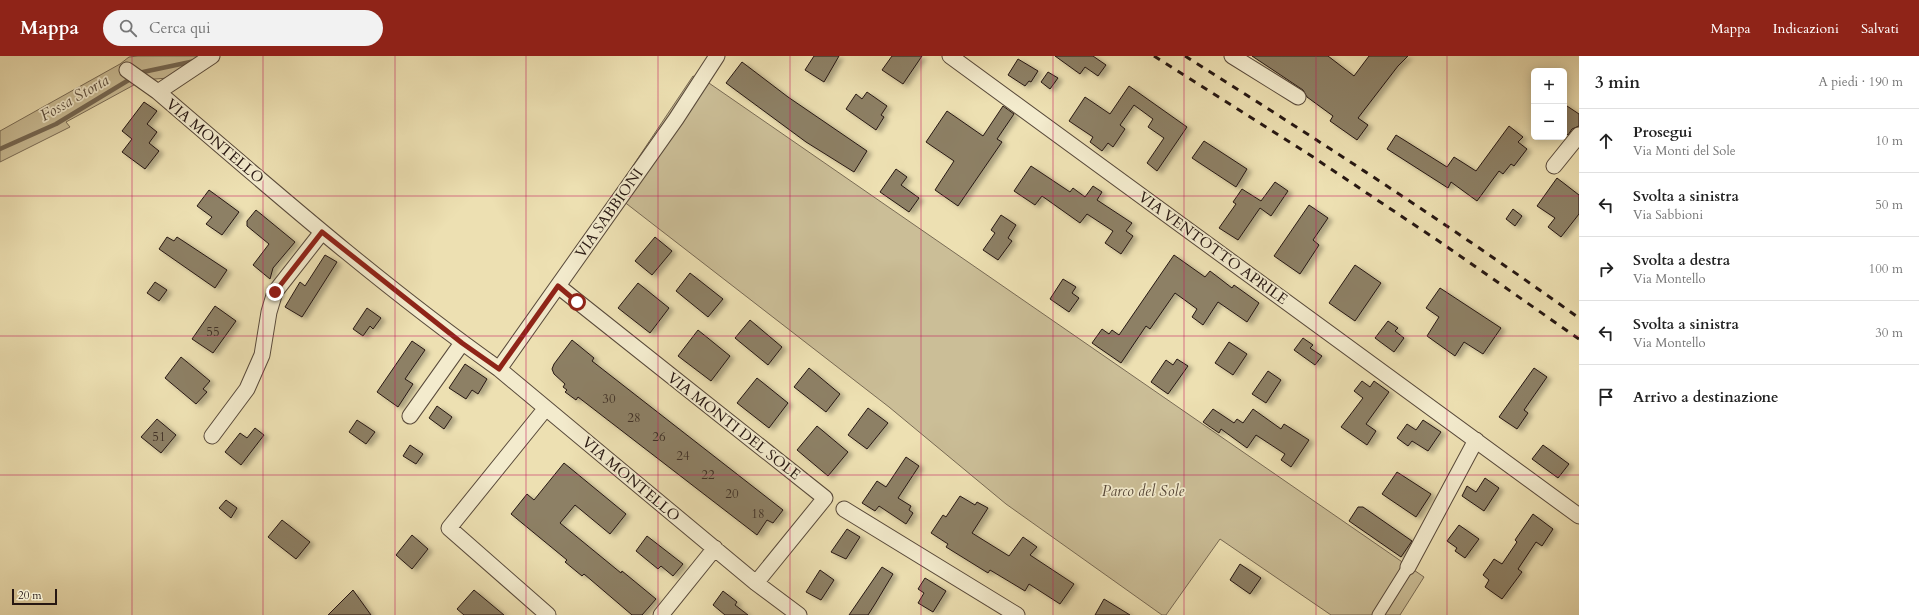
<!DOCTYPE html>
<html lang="it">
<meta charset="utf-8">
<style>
:root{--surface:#fff;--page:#f2f2f2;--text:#222;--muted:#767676;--line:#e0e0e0;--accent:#8f2418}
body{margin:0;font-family:Cardo,serif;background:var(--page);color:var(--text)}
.controls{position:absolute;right:12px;top:12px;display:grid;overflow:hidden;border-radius:6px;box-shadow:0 2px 10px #0003}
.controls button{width:36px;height:36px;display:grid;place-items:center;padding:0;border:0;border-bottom:1px solid var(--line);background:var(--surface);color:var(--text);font:20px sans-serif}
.scale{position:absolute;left:12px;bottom:10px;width:45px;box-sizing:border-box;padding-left:4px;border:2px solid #261712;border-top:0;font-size:11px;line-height:14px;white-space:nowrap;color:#261712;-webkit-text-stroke:3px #f3ebcd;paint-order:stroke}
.stop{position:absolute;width:12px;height:12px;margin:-9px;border:3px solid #8f2418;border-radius:50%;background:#fff}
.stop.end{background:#8f2418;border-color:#fff;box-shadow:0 1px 4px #0008}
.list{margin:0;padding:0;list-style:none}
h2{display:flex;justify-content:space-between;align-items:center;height:52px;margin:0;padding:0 16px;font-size:17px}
h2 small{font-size:13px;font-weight:400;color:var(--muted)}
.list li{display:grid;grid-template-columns:26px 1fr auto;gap:12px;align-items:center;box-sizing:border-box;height:64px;padding:0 16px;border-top:1px solid var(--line)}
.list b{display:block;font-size:15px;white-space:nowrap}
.list p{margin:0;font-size:13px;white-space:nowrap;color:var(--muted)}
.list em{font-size:13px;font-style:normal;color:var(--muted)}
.icon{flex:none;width:22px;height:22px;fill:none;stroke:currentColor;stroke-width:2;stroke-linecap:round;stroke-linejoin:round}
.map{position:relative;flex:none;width:1579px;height:559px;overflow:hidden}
header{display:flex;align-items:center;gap:24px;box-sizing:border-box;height:56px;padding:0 20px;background:var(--accent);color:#fff}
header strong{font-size:19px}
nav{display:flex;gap:22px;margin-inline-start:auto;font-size:14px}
.search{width:280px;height:36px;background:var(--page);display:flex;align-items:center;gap:10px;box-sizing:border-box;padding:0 14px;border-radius:22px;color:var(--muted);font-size:15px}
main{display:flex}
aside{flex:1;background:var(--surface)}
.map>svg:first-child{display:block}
.green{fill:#cbbe97;stroke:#786a54}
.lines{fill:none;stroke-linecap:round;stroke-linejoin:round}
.stream{stroke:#756752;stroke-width:4.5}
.building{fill:#8d8065;stroke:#261712;filter:url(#shadow)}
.pedestrian-casing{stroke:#58493a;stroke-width:13}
.minor-casing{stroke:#58493a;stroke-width:17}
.pedestrian{stroke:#f3ebcd;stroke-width:11}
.minor{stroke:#f3ebcd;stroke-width:15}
.rail{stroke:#261712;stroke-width:3;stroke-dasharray:7 7;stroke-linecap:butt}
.route{stroke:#8f2418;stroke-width:5}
.grid{fill:none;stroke:#c2185b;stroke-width:1;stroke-opacity:0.55}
.labels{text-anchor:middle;stroke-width:3.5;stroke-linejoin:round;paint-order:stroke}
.number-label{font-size:13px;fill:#403127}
.street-label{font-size:15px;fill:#261712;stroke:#f3ebcd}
.park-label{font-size:15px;font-style:italic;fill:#58493a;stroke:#f3ebcd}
.water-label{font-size:16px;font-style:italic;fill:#5a4c3c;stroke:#f3ebcd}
</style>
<header>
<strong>Mappa</strong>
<div class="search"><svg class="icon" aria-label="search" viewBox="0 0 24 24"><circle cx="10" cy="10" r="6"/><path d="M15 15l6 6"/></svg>Cerca qui</div>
<nav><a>Mappa</a><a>Indicazioni</a><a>Salvati</a></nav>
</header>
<main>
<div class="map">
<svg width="1579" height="559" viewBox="0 0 1579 559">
<defs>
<filter id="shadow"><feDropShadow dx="4.5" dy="2.5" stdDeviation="2" flood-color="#0004"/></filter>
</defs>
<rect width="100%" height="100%" fill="#ede0b2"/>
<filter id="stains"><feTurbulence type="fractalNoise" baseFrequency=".005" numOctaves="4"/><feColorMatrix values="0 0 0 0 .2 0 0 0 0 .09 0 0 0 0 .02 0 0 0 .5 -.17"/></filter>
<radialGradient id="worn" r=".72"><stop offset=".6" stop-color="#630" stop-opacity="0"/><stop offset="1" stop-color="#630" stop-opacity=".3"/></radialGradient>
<path class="green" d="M 138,0 L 217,0 L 168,22 L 143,24 L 66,66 L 70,71 L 0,106 L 0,75 L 120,8 L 129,1 Z
M 693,20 L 706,25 L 1424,521 L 1400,559 L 1331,559 L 1220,483 L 1166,559 L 1162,559 L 1006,448 L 889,351 L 614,138 Z"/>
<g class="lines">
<path class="stream" d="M 138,18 L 143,16 L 195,5
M 0,93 L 56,68 L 132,22"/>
</g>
<path class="building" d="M 814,0 L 839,0 L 824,26 L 805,14 Z
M 892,0 L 922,0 L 903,28 L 882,14 Z
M 1055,0 L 1093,0 L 1106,9 L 1098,20 L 1085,11 L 1080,18 Z
M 1252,0 L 1328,0 L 1354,20 L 1369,0 L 1408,0 L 1398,10 L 1358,62 L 1368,69 L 1357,84 L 1330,65 L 1333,60 L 1307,41 L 1303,34 Z
M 1018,3 L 1038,15 L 1031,26 L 1029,25 L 1025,30 L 1008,19 Z
M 742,6 L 788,41 L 867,95 L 854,116 L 806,86 L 726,27 Z
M 1048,16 L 1058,22 L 1050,33 L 1041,26 Z
M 1129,30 L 1187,71 L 1157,115 L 1147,107 L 1164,82 L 1148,71 L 1153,63 L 1134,49 L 1120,69 L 1125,73 L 1113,91 L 1108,87 L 1102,95 L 1090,86 L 1093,81 L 1069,65 L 1085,41 L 1110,58 Z
M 867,36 L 887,50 L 881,59 L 884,61 L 876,74 L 846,53 L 856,38 L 862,43 Z
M 144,46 L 157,55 L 147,68 L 157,76 L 149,87 L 159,95 L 145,113 L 122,96 L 132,83 L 122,75 Z
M 1564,48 L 1579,58 L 1579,70 L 1572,73 L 1568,79 L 1564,76 Z
M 1003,50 L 1014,58 L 997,83 L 1002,86 L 958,150 L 935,134 L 954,105 L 926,86 L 947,55 L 983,80 Z
M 1509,70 L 1523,81 L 1518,86 L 1527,93 L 1514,110 L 1511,108 L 1503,118 L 1499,115 L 1477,145 L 1451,126 L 1448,132 L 1387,93 L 1396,79 L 1447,111 L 1454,101 L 1476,115 Z
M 1204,85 L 1247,113 L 1236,131 L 1192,102 Z
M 1031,110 L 1070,136 L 1073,132 L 1085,141 L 1093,130 L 1102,136 L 1097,144 L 1132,167 L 1126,175 L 1133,180 L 1121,198 L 1105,187 L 1113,175 L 1087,158 L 1080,167 L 1042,140 L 1035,149 L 1014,135 Z
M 896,113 L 907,121 L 901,129 L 919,142 L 909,156 L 880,136 Z
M 1557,122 L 1579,139 L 1579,158 L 1561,181 L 1548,171 L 1555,162 L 1537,150 Z
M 1275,126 L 1288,135 L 1271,160 L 1260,152 L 1238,184 L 1219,172 L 1236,148 L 1233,146 L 1242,133 L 1261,145 Z
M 209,134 L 239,156 L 222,179 L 206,168 L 212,161 L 197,150 Z
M 1309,149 L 1328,162 L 1313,184 L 1319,189 L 1300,218 L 1274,200 Z
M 1513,153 L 1522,160 L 1515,170 L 1506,163 Z
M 256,154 L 295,186 L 273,212 L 270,223 L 253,209 L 269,188 L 247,170 L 247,165 Z
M 1001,159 L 1016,169 L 1008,182 L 1012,185 L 998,204 L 983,194 L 995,177 L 991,174 Z
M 167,181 L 174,185 L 177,181 L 227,214 L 215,232 L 159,193 Z
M 655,181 L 672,195 L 652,219 L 635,205 Z
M 325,199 L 337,206 L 302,261 L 285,251 L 300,226 L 305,230 Z
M 1174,199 L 1205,221 L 1210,215 L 1232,232 L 1234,229 L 1259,247 L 1247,266 L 1218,246 L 1203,269 L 1192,261 L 1197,253 L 1175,237 L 1150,273 L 1146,270 L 1121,307 L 1092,287 L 1102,273 L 1109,278 L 1112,274 L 1119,279 Z
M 1355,209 L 1381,227 L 1355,265 L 1329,247 Z
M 690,217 L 723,243 L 708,261 L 676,235 Z
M 1063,223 L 1076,231 L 1072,237 L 1079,242 L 1069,256 L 1050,243 Z
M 155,226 L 167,234 L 159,245 L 147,237 Z
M 638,227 L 669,252 L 650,277 L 618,252 Z
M 1440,232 L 1501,272 L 1483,298 L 1464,286 L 1455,300 L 1427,280 L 1439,261 L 1426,252 Z
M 215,250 L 236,265 L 213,297 L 192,283 Z
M 367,252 L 381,262 L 373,273 L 370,270 L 363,280 L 353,273 Z
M 750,264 L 782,291 L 768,309 L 735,282 Z
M 1388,265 L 1398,272 L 1395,275 L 1404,282 L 1394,296 L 1375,282 Z
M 698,274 L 730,300 L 711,325 L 678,300 Z
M 1303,282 L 1313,289 L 1310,292 L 1322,300 L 1315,309 L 1294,294 Z
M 572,284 L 594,302 L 592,305 L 783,454 L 773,467 L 767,464 L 757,479 L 578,341 L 576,344 L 565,336 L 567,334 L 563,331 L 565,328 L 554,318 L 552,313 L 554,308 Z
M 412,285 L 425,294 L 405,323 L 413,328 L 398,351 L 377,336 Z
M 1229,286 L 1247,298 L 1233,319 L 1215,307 Z
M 181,301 L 210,325 L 203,333 L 207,336 L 196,348 L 165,322 Z
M 1177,303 L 1188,310 L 1168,338 L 1151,326 L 1166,304 L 1173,309 Z
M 465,308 L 487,323 L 478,338 L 472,334 L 466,343 L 449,332 Z
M 809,312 L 840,338 L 826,356 L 794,331 Z
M 1534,312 L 1547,321 L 1524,354 L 1528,357 L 1517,373 L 1499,361 Z
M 1268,315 L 1281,324 L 1266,347 L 1252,338 Z
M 757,322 L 788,347 L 769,372 L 737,347 Z
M 1362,325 L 1370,331 L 1374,325 L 1389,336 L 1366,368 L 1376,375 L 1367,389 L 1341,371 L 1363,342 L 1354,335 Z
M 437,350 L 452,361 L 444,373 L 429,362 Z
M 868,352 L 888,367 L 867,393 L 848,379 Z
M 1213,353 L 1234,367 L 1237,363 L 1243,367 L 1253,353 L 1281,373 L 1284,368 L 1309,384 L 1291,411 L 1281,404 L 1285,398 L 1256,379 L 1247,392 L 1221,373 L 1219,377 L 1203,366 Z
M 157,363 L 176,379 L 161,397 L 141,381 Z
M 357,364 L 375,376 L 366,388 L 349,376 Z
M 1423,364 L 1441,376 L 1428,395 L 1412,385 L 1408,390 L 1397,382 L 1407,368 L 1416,374 Z
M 817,370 L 848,396 L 828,420 L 797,394 Z
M 255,372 L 264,379 L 241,409 L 225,396 L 240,377 L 247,382 Z
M 410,389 L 423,398 L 416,408 L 403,400 Z
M 1543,389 L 1569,408 L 1558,422 L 1532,403 Z
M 906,401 L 919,410 L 898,442 L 911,450 L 909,454 L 913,457 L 906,468 L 879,450 L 875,455 L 862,447 L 877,425 L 886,431 Z
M 564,407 L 626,458 L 610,478 L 575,449 L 560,467 L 621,517 L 622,515 L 656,543 L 642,559 L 632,559 L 584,518 L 582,520 L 565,506 L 567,504 L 511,458 L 527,438 L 534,444 Z
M 1397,416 L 1431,438 L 1416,461 L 1382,438 Z
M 1485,422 L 1499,432 L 1484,455 L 1462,440 L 1467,430 L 1476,436 Z
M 960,440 L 975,449 L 977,446 L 988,452 L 972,477 L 1009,500 L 1023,481 L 1037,491 L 1030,499 L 1074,528 L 1060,548 L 1029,528 L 1025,535 L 990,514 L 988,517 L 946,491 L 948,488 L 931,477 L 943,459 L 946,461 Z
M 226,444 L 237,452 L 231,462 L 219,452 Z
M 1358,451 L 1363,451 L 1412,485 L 1401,501 L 1349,465 Z
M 1533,458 L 1553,473 L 1542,490 L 1536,486 L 1518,513 L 1522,516 L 1502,543 L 1485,531 L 1489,524 L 1483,519 L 1494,503 L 1502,508 L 1517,486 L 1515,484 Z
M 282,464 L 310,486 L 296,503 L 268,481 Z
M 1459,469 L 1479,483 L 1465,502 L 1455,495 L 1457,492 L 1447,485 Z
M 847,473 L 860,481 L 846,503 L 831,496 Z
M 412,479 L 428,493 L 412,513 L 396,499 Z
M 647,480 L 683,508 L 673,520 L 661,510 L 658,513 L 636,495 Z
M 1240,508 L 1261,522 L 1250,538 L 1230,524 Z
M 882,511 L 893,518 L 875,548 L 868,559 L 849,559 Z
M 820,514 L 834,524 L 821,544 L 806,536 Z
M 925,522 L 946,535 L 933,556 L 918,547 L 924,537 L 918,533 Z
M 353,534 L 371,559 L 328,559 Z
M 474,534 L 504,559 L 464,559 L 457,553 Z
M 723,535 L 737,546 L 735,549 L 748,559 L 725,559 L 713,549 Z
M 1104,543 L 1130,559 L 1095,559 Z"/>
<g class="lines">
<g class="pedestrian-casing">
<path id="pedestrian" d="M 1378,559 L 1408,511"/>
</g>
<g class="minor-casing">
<path id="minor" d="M 212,0 L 158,36 C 269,131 379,228 499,313 L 756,527 L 799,559
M 950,0 L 1579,460
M 1232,0 L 1298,41
M 127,14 L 158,36
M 1554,110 L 1579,79
M 558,230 L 825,442 L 756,527
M 499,313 L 676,63 L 717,0
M 546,352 L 449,472 L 548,559
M 410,360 L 462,287
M 212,380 L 247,333 L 262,299 L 269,256 L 275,236 L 322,176
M 844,453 L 1017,559
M 1408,511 L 1476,384
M 661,559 L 715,492"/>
</g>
<use href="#pedestrian" class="pedestrian"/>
<use href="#minor" class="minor"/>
<path class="rail" d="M 1154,0 L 1307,97 L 1440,186 L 1579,283
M 1185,0 C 1318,84 1451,170 1579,262"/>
</g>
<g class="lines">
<path class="route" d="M 275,236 L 322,176 L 462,287 L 499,313 L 558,230 L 577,246"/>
</g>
<path class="grid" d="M 132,0 L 132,559M 263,0 L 263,559M 395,0 L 395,559M 526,0 L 526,559M 658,0 L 658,559M 790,0 L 790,559M 921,0 L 921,559M 1053,0 L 1053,559M 1184,0 L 1184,559M 1316,0 L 1316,559M 1447,0 L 1447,559M 0,140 L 1579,140M 0,280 L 1579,280M 0,419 L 1579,419"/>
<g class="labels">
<g class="number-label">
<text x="213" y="280">55</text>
<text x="609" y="347">30</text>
<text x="634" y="366">28</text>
<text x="159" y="385">51</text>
<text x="659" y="385">26</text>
<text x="683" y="404">24</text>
<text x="708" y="423">22</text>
<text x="732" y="442">20</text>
<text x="758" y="462">18</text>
</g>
<g class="street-label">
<text transform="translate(215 85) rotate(40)" y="5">VIA MONTELLO</text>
<text transform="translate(609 157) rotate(-55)" y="5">VIA SABBIONI</text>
<text transform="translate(1213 192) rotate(36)" y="5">VIA VENTOTTO APRILE</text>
<text transform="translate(734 370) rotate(38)" y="5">VIA MONTI DEL SOLE</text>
<text transform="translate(631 423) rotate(40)" y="5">VIA MONTELLO</text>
</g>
<g class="park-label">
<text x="1143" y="440">Parco del Sole</text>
</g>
<g class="water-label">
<text transform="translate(74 41) rotate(-30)" y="6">Fossa Storta</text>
</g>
</g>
<rect width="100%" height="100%" filter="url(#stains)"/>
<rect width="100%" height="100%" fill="url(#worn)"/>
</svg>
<div class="controls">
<button>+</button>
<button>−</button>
</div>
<div class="scale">20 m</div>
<div class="stop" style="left:577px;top:246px"></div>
<div class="stop end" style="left:275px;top:236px"></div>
</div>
<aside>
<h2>3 min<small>A piedi · 190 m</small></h2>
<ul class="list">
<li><svg class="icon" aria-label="ahead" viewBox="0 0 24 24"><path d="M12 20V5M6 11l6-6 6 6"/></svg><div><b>Prosegui</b><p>Via Monti del Sole</p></div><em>10 m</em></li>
<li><svg class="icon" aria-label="left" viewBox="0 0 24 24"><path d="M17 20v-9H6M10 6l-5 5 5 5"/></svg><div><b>Svolta a sinistra</b><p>Via Sabbioni</p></div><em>50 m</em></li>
<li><svg class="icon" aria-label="right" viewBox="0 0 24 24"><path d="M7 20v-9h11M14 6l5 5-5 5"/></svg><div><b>Svolta a destra</b><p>Via Montello</p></div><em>100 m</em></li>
<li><svg class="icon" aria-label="left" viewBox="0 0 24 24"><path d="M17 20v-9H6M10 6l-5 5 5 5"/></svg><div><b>Svolta a sinistra</b><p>Via Montello</p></div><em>30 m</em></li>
<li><svg class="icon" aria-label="arrive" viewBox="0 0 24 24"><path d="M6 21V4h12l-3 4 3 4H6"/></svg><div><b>Arrivo a destinazione</b></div></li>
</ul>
</aside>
</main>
